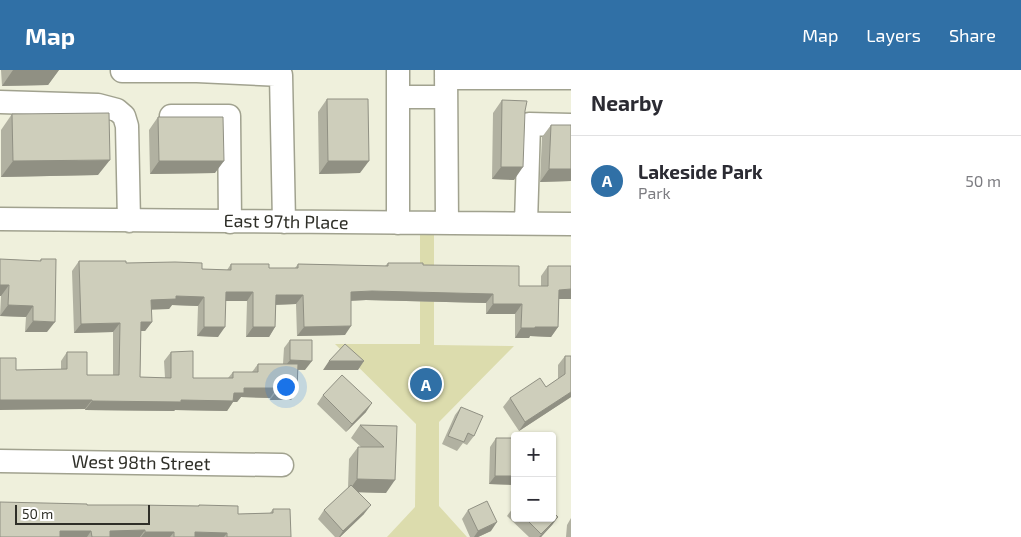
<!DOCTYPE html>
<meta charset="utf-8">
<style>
:root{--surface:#fff;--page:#f2f2f3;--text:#2b2b33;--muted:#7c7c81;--line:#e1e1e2;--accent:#3070a6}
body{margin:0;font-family:"Exo 2",sans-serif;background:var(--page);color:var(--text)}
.controls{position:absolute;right:15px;bottom:15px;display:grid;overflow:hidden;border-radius:5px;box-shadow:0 1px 4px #0004}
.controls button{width:45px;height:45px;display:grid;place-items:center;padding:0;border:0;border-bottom:1px solid var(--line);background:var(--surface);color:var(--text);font:25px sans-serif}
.scale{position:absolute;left:15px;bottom:12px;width:135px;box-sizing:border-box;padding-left:5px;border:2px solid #2f2f28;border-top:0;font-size:14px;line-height:18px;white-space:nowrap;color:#2f2f28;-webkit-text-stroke:4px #fff;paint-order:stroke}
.you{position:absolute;left:285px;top:316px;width:18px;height:18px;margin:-12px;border:4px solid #fff;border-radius:50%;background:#1a73e8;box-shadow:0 0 0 8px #1a73e833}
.badge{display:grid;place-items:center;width:32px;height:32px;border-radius:50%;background:var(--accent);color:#fff;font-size:16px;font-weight:700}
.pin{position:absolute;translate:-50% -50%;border:2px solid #fff;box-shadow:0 1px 5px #0006}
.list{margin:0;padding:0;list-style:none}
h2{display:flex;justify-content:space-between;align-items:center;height:65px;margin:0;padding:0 20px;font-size:21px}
h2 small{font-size:16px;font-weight:400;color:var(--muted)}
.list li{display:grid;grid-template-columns:32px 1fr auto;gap:15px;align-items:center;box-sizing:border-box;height:90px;padding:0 20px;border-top:1px solid var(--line)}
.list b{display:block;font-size:19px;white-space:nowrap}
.list p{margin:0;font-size:16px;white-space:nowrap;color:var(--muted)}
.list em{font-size:16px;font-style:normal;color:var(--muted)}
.map{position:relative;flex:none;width:571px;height:467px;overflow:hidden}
header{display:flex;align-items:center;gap:30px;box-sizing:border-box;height:70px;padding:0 25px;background:var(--accent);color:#fff}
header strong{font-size:24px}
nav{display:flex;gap:28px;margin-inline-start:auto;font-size:18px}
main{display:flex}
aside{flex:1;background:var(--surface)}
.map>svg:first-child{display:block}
.green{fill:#dcdcad}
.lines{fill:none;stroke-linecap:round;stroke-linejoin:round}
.minor-casing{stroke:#a1a28f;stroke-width:25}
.minor{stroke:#fff;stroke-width:22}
.wall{fill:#b1b1a1}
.shaded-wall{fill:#909083}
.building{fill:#cecebb;stroke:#909083}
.labels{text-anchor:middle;stroke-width:4;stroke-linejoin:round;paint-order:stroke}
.street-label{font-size:18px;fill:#2f2f28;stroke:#fff}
</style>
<header>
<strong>Map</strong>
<nav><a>Map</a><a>Layers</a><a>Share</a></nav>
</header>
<main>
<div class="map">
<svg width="571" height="467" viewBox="0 0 571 467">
<rect width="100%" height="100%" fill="#eff0dc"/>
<path class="green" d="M 420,164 L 434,164 L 434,275 L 514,276 L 439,352 L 439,436 L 467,467 L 387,467 L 415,437 L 416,354 L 335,274 L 420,274 Z"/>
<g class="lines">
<g class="minor-casing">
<path id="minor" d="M 197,0 L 197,1 L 281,5 L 284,152
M 398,0 L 398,153
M 446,0 L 447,153
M 122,1 L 197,1
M 446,8 L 571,8
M 398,27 L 446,27
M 0,32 L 98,35 L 117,40 L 124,46 L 127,56 L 129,151
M 171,46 L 229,46 L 230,152
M 0,149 L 571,154
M 526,153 L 529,54 L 571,55
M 0,391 L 282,395"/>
</g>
<use href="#minor" class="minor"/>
</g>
<path class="wall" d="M 1,0 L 59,0 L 48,15 L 2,16 Z
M 327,29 L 360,103 L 319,104 L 318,42 Z
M 502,30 L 525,41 L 514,110 L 492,109 L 493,43 Z
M 12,44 L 98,105 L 1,107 L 1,60 Z
M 158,47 L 215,103 L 150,104 L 149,60 Z
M 551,55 L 571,55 L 571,111 L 540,112 L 542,67 Z
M 0,189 L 40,191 L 41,189 L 47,262 L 25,262 L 26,247 L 0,246 L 1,226 L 0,226 Z
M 79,191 L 126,193 L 202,199 L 227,200 L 231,194 L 269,198 L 295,198 L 298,194 L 385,196 L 388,193 L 423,195 L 519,216 L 541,216 L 541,206 L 548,196 L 571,196 L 571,229 L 559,229 L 558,257 L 551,267 L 530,266 L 529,268 L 515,268 L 515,244 L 486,244 L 486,233 L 366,230 L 351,231 L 345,265 L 297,266 L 296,234 L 276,235 L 275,257 L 269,267 L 246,267 L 247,231 L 225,231 L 218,267 L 197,266 L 198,236 L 172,235 L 169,239 L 151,239 L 152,252 L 145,261 L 141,261 L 140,307 L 165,308 L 164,291 L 171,282 L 193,308 L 228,308 L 233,302 L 252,302 L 258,294 L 283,294 L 284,278 L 290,270 L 305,300 L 298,300 L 297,321 L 291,330 L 270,330 L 270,328 L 241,327 L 237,332 L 233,332 L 227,341 L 175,340 L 174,341 L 85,340 L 85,339 L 16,300 L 61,299 L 61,291 L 67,282 L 87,305 L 113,305 L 113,262 L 74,263 L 72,201 Z
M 565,286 L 571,327 L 519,361 L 503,337 L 510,328 L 546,317 L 558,309 L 558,295 Z
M 323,325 L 366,342 L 346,362 L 317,334 Z
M 461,337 L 474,366 L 467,375 L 463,373 L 457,381 L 442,374 L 455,345 Z
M 360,355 L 397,356 L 386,423 L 359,422 L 364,444 L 340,467 L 335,467 L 318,449 L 324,440 L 348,418 L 349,389 L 358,377 L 361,377 L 351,368 Z
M 496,368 L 515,368 L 515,415 L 489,414 L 490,377 Z
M 87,435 L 198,436 L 199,435 L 238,444 L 270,443 L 273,439 L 291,467 L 0,467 Z
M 515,435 L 515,448 L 552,448 L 558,447 L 552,455 L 541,467 L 529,467 L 507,446 Z
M 468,440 L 491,461 L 478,467 L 470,467 L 462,449 Z
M 571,448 L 571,467 L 566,467 L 567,455 Z"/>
<path class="shaded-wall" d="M 13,0 L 59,0 L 48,15 L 2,16 Z
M 110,90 L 98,105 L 1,107 L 13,91 Z
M 159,91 L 224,91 L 215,103 L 150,104 Z
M 328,91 L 369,91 L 360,103 L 319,104 Z
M 501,97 L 523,97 L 514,110 L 492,109 Z
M 549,99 L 571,99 L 571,111 L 540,112 Z
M 0,215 L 9,215 L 1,226 L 0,226 Z
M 571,219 L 571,229 L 552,229 L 559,220 Z
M 372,221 L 493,224 L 486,233 L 366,230 L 344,231 L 351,222 Z
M 226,222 L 253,222 L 247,231 L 219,231 Z
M 276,225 L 303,225 L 296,234 L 269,235 Z
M 176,226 L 204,227 L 198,236 L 172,235 L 169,239 L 145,240 L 151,230 Z
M 493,234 L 522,234 L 515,244 L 486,244 Z
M 8,235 L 33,236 L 26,247 L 0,246 Z
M 33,251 L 55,252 L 47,262 L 25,262 Z
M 141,252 L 152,252 L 145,261 L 135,261 Z
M 120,253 L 113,262 L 74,263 L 81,254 Z
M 351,256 L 345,265 L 297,266 L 304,257 Z
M 204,257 L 225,257 L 218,267 L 197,266 Z
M 253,257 L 275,257 L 269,267 L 246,267 Z
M 535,257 L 558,257 L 551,267 L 530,266 L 529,268 L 515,268 L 521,258 Z
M 290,290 L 312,291 L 305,300 L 283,299 Z
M 329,291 L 364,291 L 358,300 L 323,300 Z
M 244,318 L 277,318 L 270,328 L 241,327 L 237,332 L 233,332 L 227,341 L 175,340 L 174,341 L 85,340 L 92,331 L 181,330 L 234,323 Z
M 277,321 L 297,321 L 291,330 L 270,330 Z
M 571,322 L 571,327 L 519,361 L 525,352 Z
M 0,330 L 92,330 L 85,339 L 0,340 Z
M 372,333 L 366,342 L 346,362 L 352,354 Z
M 495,406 L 515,406 L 515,415 L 489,414 Z
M 357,409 L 395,410 L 386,423 L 348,422 Z
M 371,435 L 364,444 L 340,467 L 339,467 L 343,461 Z
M 558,447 L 552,455 L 541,467 L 539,467 Z
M 497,452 L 491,461 L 478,467 L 474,467 L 478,461 Z
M 145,460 L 140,467 L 105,467 L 110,461 Z
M 60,461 L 91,461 L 87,467 L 55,467 Z
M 145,462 L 174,462 L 170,467 L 141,467 Z
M 195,462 L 227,463 L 224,467 L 191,467 Z"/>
<path class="building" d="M 327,29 L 368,29 L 369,91 L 328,91 Z
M 502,30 L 527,31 L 525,41 L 523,97 L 501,97 Z
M 109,43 L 110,90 L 13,91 L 12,44 Z
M 158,47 L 223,47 L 224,91 L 159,91 Z
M 551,55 L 571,55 L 571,99 L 549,99 Z
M 0,189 L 41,191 L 41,189 L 56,189 L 55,252 L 33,251 L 33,236 L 8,235 L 9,215 L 0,215 Z
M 79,191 L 126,191 L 126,193 L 175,192 L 202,193 L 202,199 L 231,200 L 231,194 L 269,194 L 269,198 L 298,198 L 298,194 L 388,196 L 388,193 L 423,193 L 423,195 L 519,196 L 519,216 L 548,216 L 548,196 L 571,196 L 571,219 L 559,220 L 558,257 L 535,257 L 535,258 L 521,258 L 522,234 L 493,234 L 493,224 L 372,221 L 351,222 L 351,256 L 304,257 L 303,225 L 276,225 L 275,257 L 253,257 L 253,222 L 226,222 L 225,257 L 204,257 L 204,227 L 176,226 L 176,229 L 151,230 L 152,252 L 141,252 L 140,307 L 171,308 L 171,282 L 193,281 L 193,308 L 233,308 L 233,302 L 258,302 L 258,294 L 298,294 L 297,321 L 277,321 L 277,318 L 244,318 L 244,323 L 234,323 L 233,331 L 181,330 L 181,332 L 92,331 L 92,330 L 0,330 L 0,288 L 16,288 L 16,300 L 67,299 L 67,282 L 87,282 L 87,305 L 119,305 L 120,253 L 81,254 Z
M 290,270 L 312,270 L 312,291 L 290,290 Z
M 345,274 L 364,291 L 329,291 Z
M 565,286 L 571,286 L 571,322 L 525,352 L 510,328 L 540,308 L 546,317 L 565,304 Z
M 342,305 L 372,333 L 352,354 L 323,325 Z
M 461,337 L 483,346 L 474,366 L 468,363 L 464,372 L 448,366 Z
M 360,355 L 397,356 L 395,410 L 357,409 L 358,377 L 384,377 Z
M 496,368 L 515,368 L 515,406 L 495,406 Z
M 351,415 L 371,435 L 343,461 L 324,440 Z
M 487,431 L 497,452 L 478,461 L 468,440 Z
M 0,432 L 87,434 L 87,435 L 138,435 L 199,436 L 199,435 L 238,436 L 238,444 L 273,443 L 273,439 L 290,439 L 291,467 L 227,467 L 227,463 L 195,462 L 195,467 L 174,467 L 174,462 L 145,462 L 145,460 L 110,461 L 110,467 L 92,467 L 91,461 L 60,461 L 60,467 L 0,467 Z
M 552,441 L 558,447 L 541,464 L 525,448 L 552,448 Z"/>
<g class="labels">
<g class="street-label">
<text transform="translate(286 152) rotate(1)" y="6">East 97th Place</text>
<text transform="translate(141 393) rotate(1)" y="6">West 98th Street</text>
</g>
</g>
</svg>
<div class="controls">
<button>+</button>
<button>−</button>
</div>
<div class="scale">50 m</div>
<div class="you"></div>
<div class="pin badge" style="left:426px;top:314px">A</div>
</div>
<aside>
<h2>Nearby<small></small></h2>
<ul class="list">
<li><span class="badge">A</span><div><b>Lakeside Park</b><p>Park</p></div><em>50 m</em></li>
</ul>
</aside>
</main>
